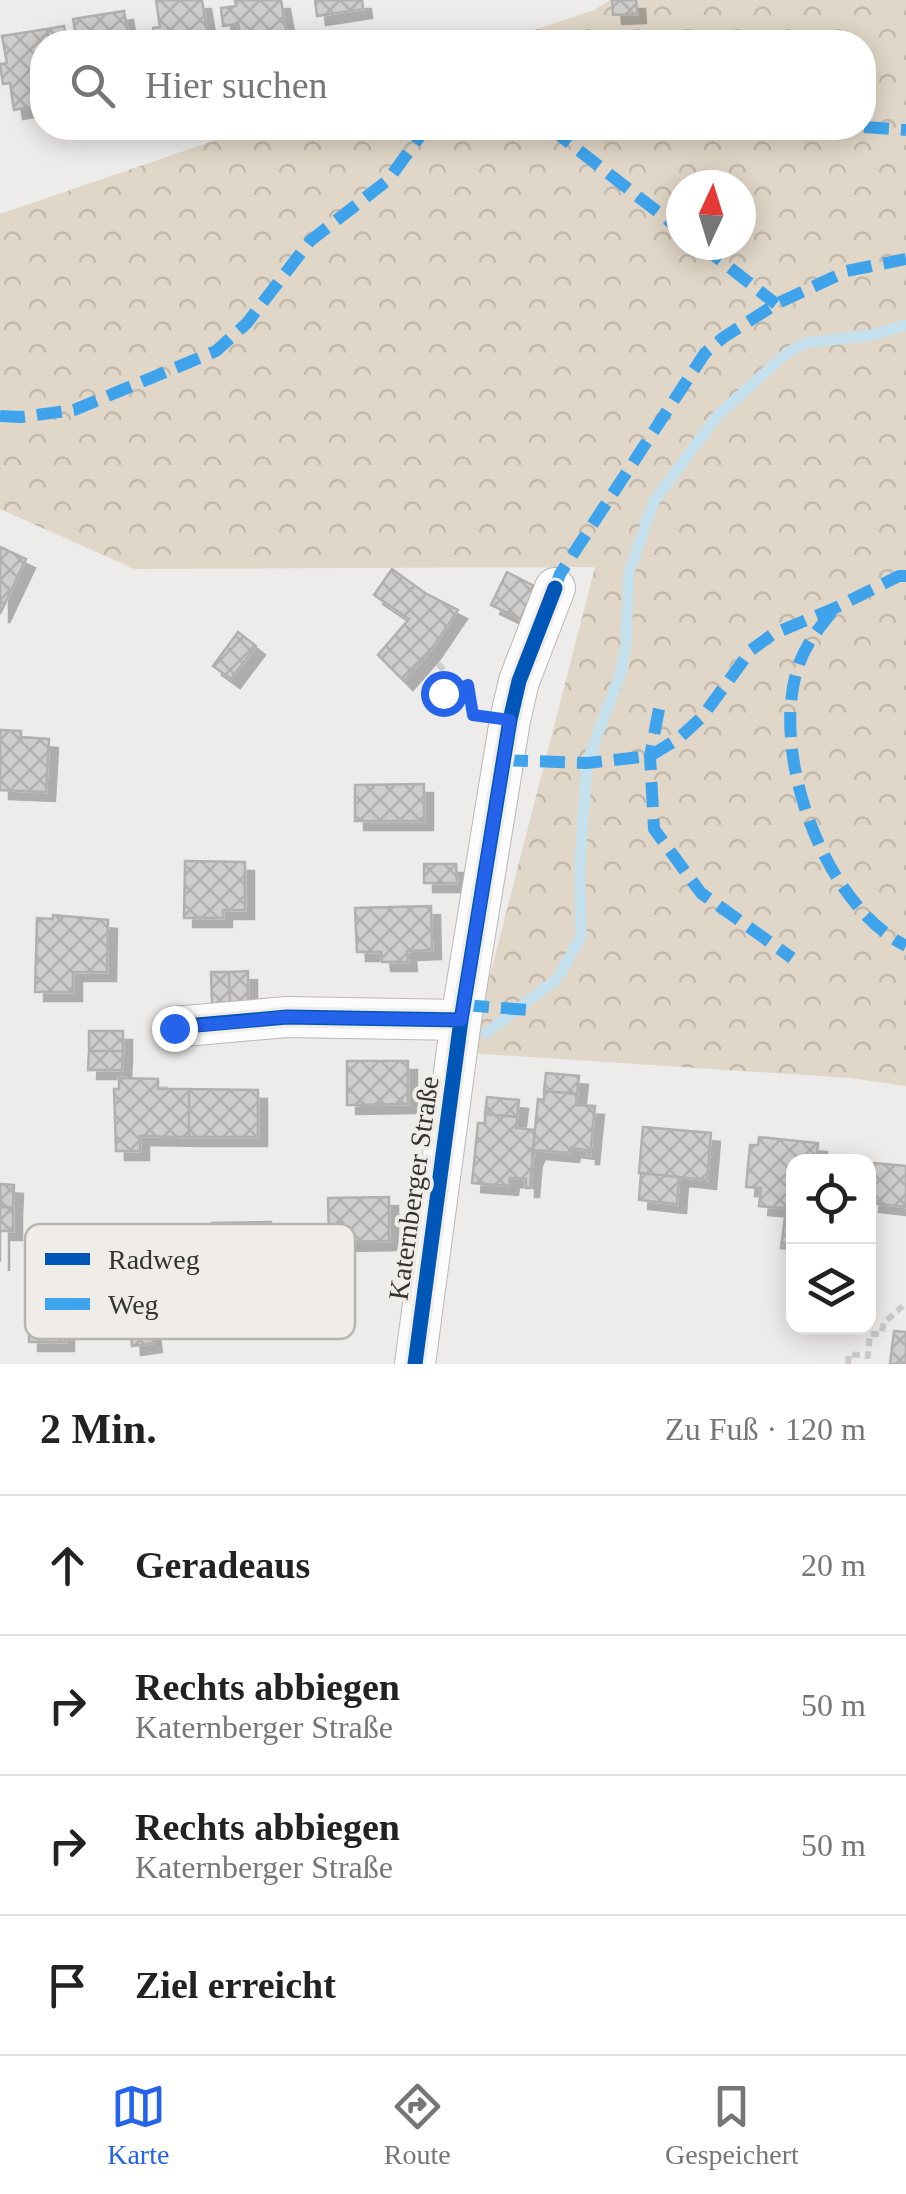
<!DOCTYPE html>
<html lang="de">
<meta charset="utf-8">
<style>
:root{--surface:#fff;--page:#f6f6f6;--text:#222;--muted:#767676;--line:#e0e0e0;--accent:#2563eb}
body{margin:0;font-family:"Times New Roman",serif;background:var(--page);color:var(--text)}
.controls{position:absolute;right:30px;bottom:30px;display:grid;overflow:hidden;border-radius:20px;box-shadow:0 5px 25px #0003}
.controls button{width:90px;height:90px;display:grid;place-items:center;padding:0;border:0;border-bottom:2px solid var(--line);background:var(--surface);color:var(--text);font:50px sans-serif}
.compass{position:absolute;left:666px;top:170px;width:90px;height:90px;border-radius:50%;background:var(--surface);box-shadow:0 5px 25px #0003;rotate:4deg}
.stop{position:absolute;width:30px;height:30px;margin:-22px;border:8px solid #2563eb;border-radius:50%;background:#fff}
.stop.end{background:#2563eb;border-color:#fff;box-shadow:0 2px 10px #0008}
.list{margin:0;padding:0;list-style:none}
h2{display:flex;justify-content:space-between;align-items:center;height:130px;margin:0;padding:0 40px;font-size:42px}
h2 small{font-size:32px;font-weight:400;color:var(--muted)}
.list li{display:grid;grid-template-columns:65px 1fr auto;gap:30px;align-items:center;box-sizing:border-box;height:140px;padding:0 40px;border-top:2px solid var(--line)}
.list b{display:block;font-size:38px;white-space:nowrap}
.list p{margin:0;font-size:32px;white-space:nowrap;color:var(--muted)}
.list em{font-size:32px;font-style:normal;color:var(--muted)}
.icon{flex:none;width:55px;height:55px;fill:none;stroke:currentColor;stroke-width:2;stroke-linecap:round;stroke-linejoin:round}
.map{position:relative;flex:none;width:906px;height:1364px;overflow:hidden}
.search{position:absolute;background:var(--surface);box-shadow:0 5px 25px #0003;left:30px;right:30px;top:30px;height:110px;display:flex;align-items:center;gap:25px;box-sizing:border-box;padding:0 35px;border-radius:40px;color:var(--muted);font-size:38px}
.sheet{height:690px;background:var(--surface)}
nav{display:flex;justify-content:space-around;align-items:center;box-sizing:border-box;height:140px;border-top:2px solid var(--line);background:var(--surface);font-size:28px;color:var(--muted)}
nav a{display:grid;justify-items:center;gap:5px}
nav .on{color:var(--accent)}
.map>svg:first-child{display:block}
.forest{fill:url(#forest-crowns);fill-rule:evenodd}
.lines{fill:none;stroke-linecap:round;stroke-linejoin:round}
.stream{stroke:#c5e1ed;stroke-width:11}
.building{fill:url(#building-cross-hatch);stroke:#b1b0ae;stroke-width:2.5;filter:url(#shadow)}
.street-casing{stroke:#bab8b7;stroke-width:42}
.path{stroke:#cbcbca;stroke-width:6;stroke-dasharray:8 5;stroke-linecap:butt}
.street{stroke:#fcfcfc;stroke-width:40}
.quiet{stroke:#3ea3eb;stroke-width:12;stroke-dasharray:25 12;stroke-linecap:butt}
.cycleway-casing{stroke:#f0ede8;stroke-width:21}
.cycleway{stroke:#0057b8;stroke-width:15}
.route{stroke:#2563eb;stroke-width:12}
.labels{text-anchor:middle;stroke-width:8;stroke-linejoin:round;paint-order:stroke}
.street-label{font-size:28px;fill:#343331;stroke:#f0ede8}
.key{fill:#f0ede8;stroke:#b8b5b1;stroke-width:2.5}
.key-label{font-size:28px;fill:#343331}
</style>
<div class="map">
<svg width="906" height="1364" viewBox="0 0 906 1364">
<defs>
<pattern id="forest-crowns" width="20" height="18" patternUnits="userSpaceOnUse" patternTransform="scale(2.5)"><rect width="20" height="18" fill="#e1d7c8"/><path d="M2 6a3 3 0 1 1 6 0M12 15a3 3 0 1 1 6 0" fill="none" stroke="#c2b9ac"/></pattern>
<pattern id="building-cross-hatch" width="8" height="8" patternUnits="userSpaceOnUse" patternTransform="scale(2.5)"><rect width="8" height="8" fill="#cfcdcb"/><path d="M0 0l8 8M0 8l8-8" fill="none" stroke="#b2b0af"/></pattern>
<filter id="shadow"><feDropShadow dx="9" dy="9" stdDeviation="0" flood-color="#0004"/></filter>
</defs>
<rect width="100%" height="100%" fill="#eeecea"/>
<path class="forest" d="M 610,0 L 906,0 L 906,1086 L 849,1078 L 470,1053 L 595,567 L 134,569 L 0,509 L 0,214 L 251,128 L 864,128 L 864,42 L 498,42 L 594,10 ZM 681,185 L 741,185 L 741,245 L 681,245 Z"/>
<g class="lines">
<path class="stream" d="M 486,1033 L 557,979 L 581,937 L 580,862 L 587,763 L 621,671 L 626,644 L 629,572 L 654,501 L 717,416 L 788,352 L 806,343 L 872,335 L 906,325"/>
</g>
<path class="building" d="M 156,0 L 202,0 L 209,42 L 155,42 L 153,28 L 160,27 Z
M 235,0 L 281,0 L 288,41 L 242,42 L 238,24 L 223,26 L 221,8 L 236,6 Z
M 315,0 L 362,0 L 363,9 L 317,16 Z
M 612,0 L 636,0 L 637,14 L 613,15 Z
M 124,11 L 129,42 L 77,42 L 73,19 Z
M 64,26 L 67,42 L 49,42 L 47,29 Z
M 47,29 L 49,42 L 42,42 L 42,105 L 14,110 L 10,83 L 3,84 L 0,64 L 7,63 L 2,36 Z
M 0,547 L 26,559 L 0,614 Z
M 392,569 L 425,593 L 458,610 L 431,650 L 404,681 L 378,655 L 409,619 L 374,595 Z
M 507,572 L 536,587 L 520,619 L 491,605 Z
M 238,632 L 256,646 L 231,679 L 213,666 Z
M 0,730 L 21,731 L 21,737 L 49,739 L 46,792 L 0,790 Z
M 424,784 L 424,821 L 355,821 L 355,785 Z
M 185,861 L 245,862 L 245,910 L 223,910 L 223,918 L 184,918 Z
M 424,864 L 456,864 L 457,883 L 424,883 Z
M 431,906 L 432,950 L 407,951 L 408,962 L 382,962 L 381,952 L 357,952 L 355,908 Z
M 53,915 L 108,920 L 107,972 L 73,972 L 73,992 L 35,992 L 37,918 L 53,919 Z
M 248,971 L 248,1005 L 230,1005 L 229,972 Z
M 211,972 L 229,972 L 230,1005 L 212,1005 Z
M 89,1031 L 123,1031 L 123,1051 L 89,1051 Z
M 89,1051 L 123,1051 L 122,1070 L 88,1070 Z
M 347,1061 L 408,1061 L 408,1104 L 347,1105 Z
M 546,1073 L 579,1076 L 577,1094 L 544,1091 Z
M 119,1078 L 158,1079 L 158,1089 L 189,1089 L 189,1137 L 140,1136 L 140,1151 L 116,1151 L 114,1089 L 119,1089 Z
M 189,1089 L 258,1090 L 258,1137 L 189,1137 Z
M 544,1091 L 577,1094 L 576,1105 L 595,1106 L 590,1155 L 587,1155 L 587,1150 L 571,1148 L 570,1153 L 536,1150 L 532,1159 L 538,1099 L 544,1100 Z
M 487,1097 L 519,1100 L 517,1117 L 485,1114 Z
M 485,1114 L 517,1117 L 516,1128 L 535,1130 L 530,1188 L 526,1188 L 526,1179 L 510,1178 L 509,1186 L 472,1183 L 478,1123 L 485,1123 Z
M 643,1127 L 711,1133 L 707,1180 L 639,1173 Z
M 759,1137 L 818,1143 L 816,1162 L 794,1162 L 794,1209 L 759,1206 L 761,1188 L 746,1187 L 750,1145 L 758,1145 Z
M 874,1163 L 906,1166 L 906,1207 L 870,1203 Z
M 641,1173 L 679,1177 L 677,1204 L 639,1200 Z
M 0,1184 L 14,1185 L 13,1208 L 1,1207 Z
M 389,1197 L 389,1241 L 345,1242 L 345,1253 L 323,1254 L 323,1242 L 329,1242 L 328,1198 Z
M 0,1205 L 13,1208 L 13,1231 L 0,1231 L 0,1262 Z
M 786,1209 L 794,1209 L 794,1249 L 781,1248 Z
M 271,1222 L 271,1273 L 212,1273 L 212,1223 Z
M 29,1271 L 65,1271 L 65,1342 L 29,1342 Z
M 151,1329 L 153,1343 L 132,1346 L 131,1331 Z
M 894,1331 L 906,1332 L 906,1364 L 890,1364 Z"/>
<g class="lines">
<g class="street-casing">
<path id="street" d="M 174,1027 L 287,1017 L 461,1020
M 415,1364 L 461,1020 L 510,720 L 519,681 L 555,588"/>
</g>
<path class="path" d="M 438,664 L 447,673 L 443,693 L 450,693 L 468,685 L 470,688 L 471,711
M 848,1364 L 849,1354 L 868,1356 L 870,1334 L 881,1334 L 884,1323 L 906,1303"/>
<use href="#street" class="street"/>
<path class="quiet" d="M 864,127 L 906,130
M 550,128 L 681,230
M 701,245 L 776,304
M 0,416 L 21,417 L 74,410 L 216,351 L 247,323 L 310,241 L 388,180 L 426,128
M 555,588 L 560,574 L 705,353 L 724,337 L 776,304 L 847,271 L 906,259
M 832,612 C 819,628 806,644 799,664 C 768,751 823,904 906,946
M 659,709 L 650,756 L 654,829 L 701,893 L 792,958
M 503,760 L 587,763 L 650,756 L 678,739 L 702,717 L 751,650 L 773,634 L 835,608 L 899,576 L 906,576
M 464,1005 L 528,1010"/>
<g class="cycleway-casing">
<path id="cycleway" d="M 174,1027 L 287,1017 L 461,1020
M 415,1364 L 461,1020 L 510,720 L 519,681 L 555,588"/>
</g>
<use href="#cycleway" class="cycleway"/>
</g>
<g class="lines">
<path class="route" d="M 174,1028 L 286,1017 L 461,1020 L 510,720 L 473,715 L 468,685 L 450,693 L 443,693"/>
</g>
<g class="labels">
<g class="street-label">
<text transform="translate(413 1188) rotate(-82)" y="10">Katernberger Straße</text>
</g>
</g>
<rect x="25" y="1224" width="330" height="115" rx="15" class="key"/>
<rect x="45" y="1253" width="45" height="12" fill="#0057b8"/>
<rect x="45" y="1298" width="45" height="12" fill="#3ea3eb"/>
<g class="key-label">
<text x="108" y="1269">Radweg</text>
<text x="108" y="1314">Weg</text>
</g>
</svg>
<div class="controls">
<button><svg class="icon" aria-label="locate" viewBox="0 0 24 24"><circle cx="12" cy="12" r="6"/><path d="M12 2v4M12 18v4M2 12h4M18 12h4"/></svg></button>
<button><svg class="icon" aria-label="layers" viewBox="0 0 24 24"><path d="M12 4l9 5-9 5-9-5zM3 14l9 5 9-5"/></svg></button>
</div>
<svg class="compass" viewBox="-18 -18 36 36"><path d="M0-13l5 13h-10z" fill="#e53935"/><path d="M0 13l5-13h-10z" fill="#767676"/></svg>
<div class="stop" style="left:443px;top:693px"></div>
<div class="stop end" style="left:174px;top:1028px"></div>
<div class="search"><svg class="icon" aria-label="search" viewBox="0 0 24 24"><circle cx="10" cy="10" r="6"/><path d="M15 15l6 6"/></svg>Hier suchen</div>
</div>
<section class="sheet">
<h2>2 Min.<small>Zu Fuß · 120 m</small></h2>
<ul class="list">
<li><svg class="icon" aria-label="ahead" viewBox="0 0 24 24"><path d="M12 20V5M6 11l6-6 6 6"/></svg><div><b>Geradeaus</b></div><em>20 m</em></li>
<li><svg class="icon" aria-label="right" viewBox="0 0 24 24"><path d="M7 20v-9h11M14 6l5 5-5 5"/></svg><div><b>Rechts abbiegen</b><p>Katernberger Straße</p></div><em>50 m</em></li>
<li><svg class="icon" aria-label="right" viewBox="0 0 24 24"><path d="M7 20v-9h11M14 6l5 5-5 5"/></svg><div><b>Rechts abbiegen</b><p>Katernberger Straße</p></div><em>50 m</em></li>
<li><svg class="icon" aria-label="arrive" viewBox="0 0 24 24"><path d="M6 21V4h12l-3 4 3 4H6"/></svg><div><b>Ziel erreicht</b></div></li>
</ul>
</section>
<nav>
<a class="on"><svg class="icon" aria-label="map" viewBox="0 0 24 24"><path d="M3 6l6-2 6 2 6-2v14l-6 2-6-2-6 2zM9 4v14M15 6v14"/></svg>Karte</a>
<a><svg class="icon" aria-label="directions" viewBox="0 0 24 24"><path d="M12 3l9 9-9 9-9-9zM9 14v-3h6M13 9l2 2-2 2"/></svg>Route</a>
<a><svg class="icon" aria-label="saved" viewBox="0 0 24 24"><path d="M7 4h10v16l-5-4-5 4z"/></svg>Gespeichert</a>
</nav>
